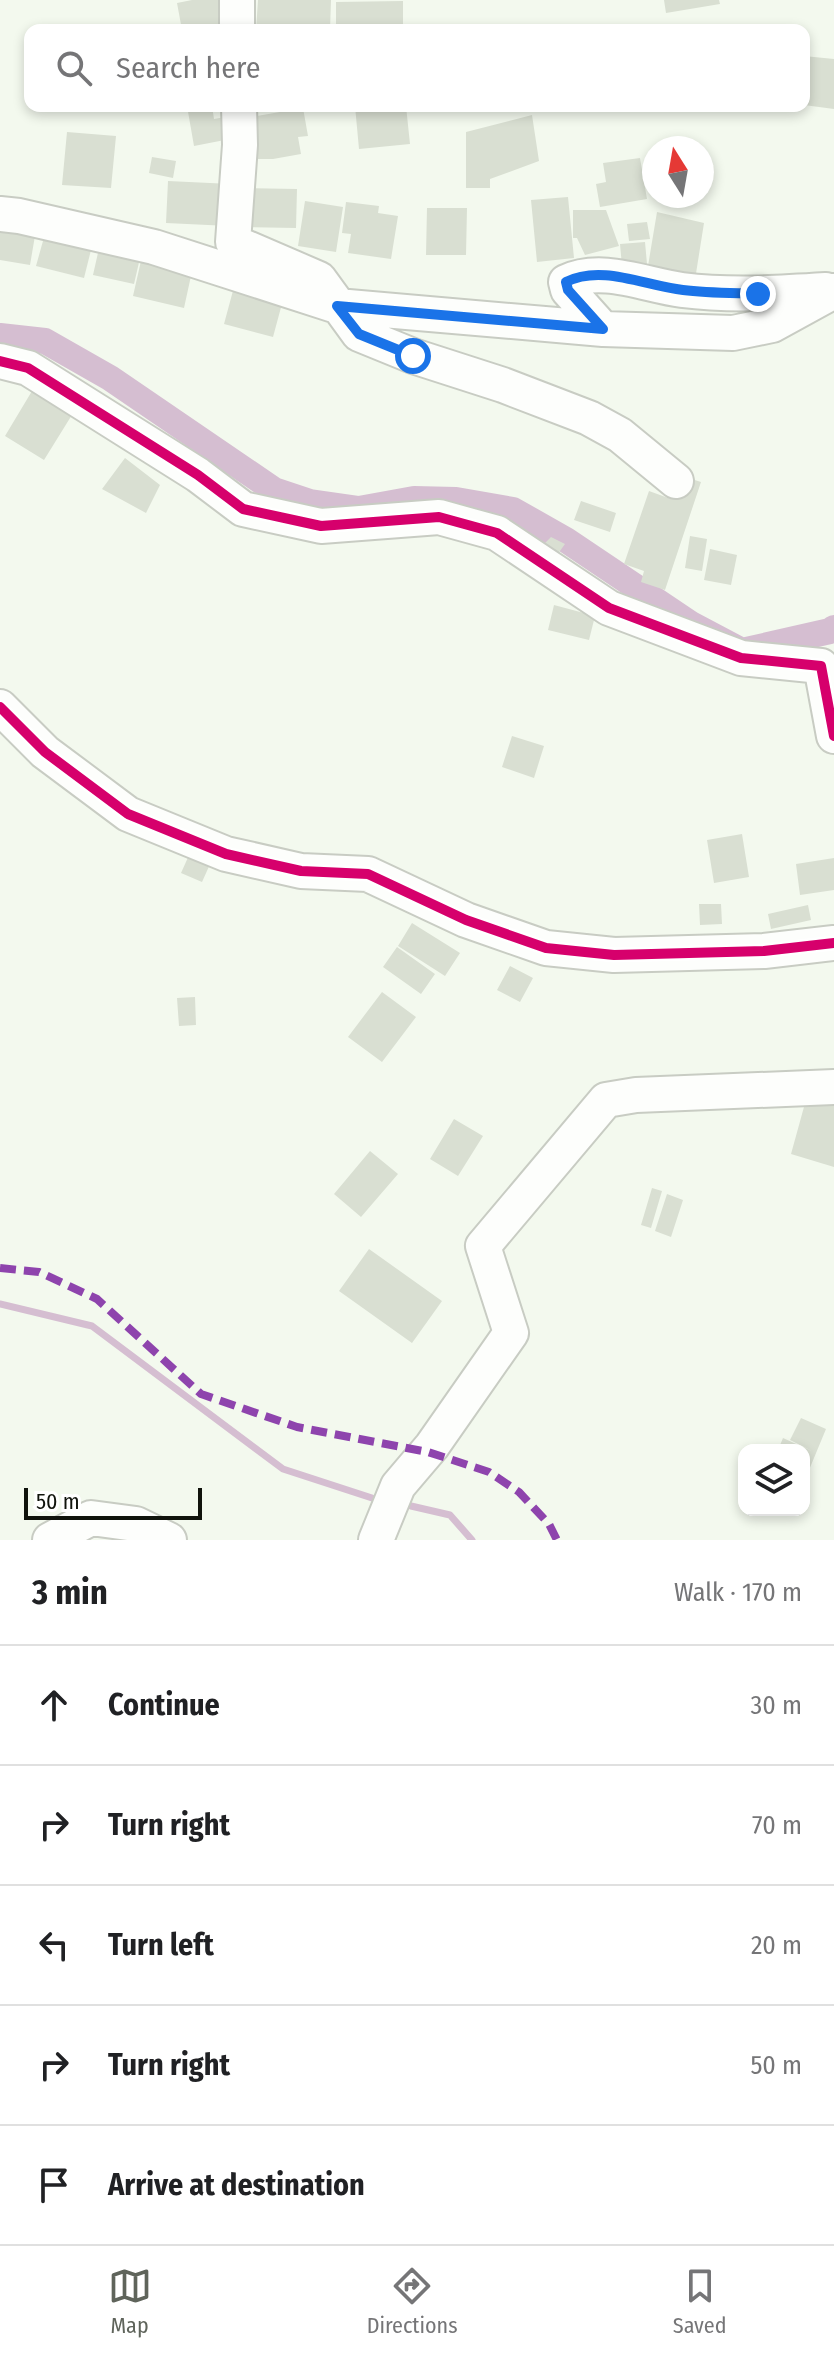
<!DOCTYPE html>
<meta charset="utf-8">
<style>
:root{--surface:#fff;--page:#f6f6f6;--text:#202124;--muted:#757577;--line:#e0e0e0;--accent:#5f645b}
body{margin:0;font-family:"Fira Sans Condensed",sans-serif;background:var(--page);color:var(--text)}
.controls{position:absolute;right:24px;bottom:24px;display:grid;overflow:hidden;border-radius:16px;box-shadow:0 4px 12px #0003}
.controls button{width:72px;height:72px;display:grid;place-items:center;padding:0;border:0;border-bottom:2px solid var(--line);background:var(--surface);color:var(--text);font:40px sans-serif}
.compass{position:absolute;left:642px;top:136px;width:72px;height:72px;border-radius:50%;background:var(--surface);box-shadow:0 4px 12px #0003;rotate:349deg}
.scale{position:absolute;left:24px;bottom:20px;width:178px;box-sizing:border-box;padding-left:8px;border:4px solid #10130c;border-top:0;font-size:22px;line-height:28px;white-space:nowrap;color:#10130c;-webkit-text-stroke:6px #fff;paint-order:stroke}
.stop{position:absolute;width:24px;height:24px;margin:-18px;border:6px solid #1a73e8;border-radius:50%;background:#fff}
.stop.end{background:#1a73e8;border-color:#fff;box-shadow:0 2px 8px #0008}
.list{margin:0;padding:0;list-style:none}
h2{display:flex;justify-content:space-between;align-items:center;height:104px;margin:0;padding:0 32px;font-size:34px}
h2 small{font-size:26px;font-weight:400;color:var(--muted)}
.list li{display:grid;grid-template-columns:52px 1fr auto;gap:24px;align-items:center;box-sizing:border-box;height:120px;padding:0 32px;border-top:2px solid var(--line)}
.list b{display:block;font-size:30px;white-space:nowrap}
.list em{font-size:26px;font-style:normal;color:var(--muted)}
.icon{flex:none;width:44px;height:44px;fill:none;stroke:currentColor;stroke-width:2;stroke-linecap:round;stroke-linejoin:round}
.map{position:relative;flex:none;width:834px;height:1540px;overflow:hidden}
.search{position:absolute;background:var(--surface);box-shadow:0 4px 12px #0003;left:24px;right:24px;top:24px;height:88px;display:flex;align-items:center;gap:20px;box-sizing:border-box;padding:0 28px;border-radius:16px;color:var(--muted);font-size:30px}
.sheet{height:704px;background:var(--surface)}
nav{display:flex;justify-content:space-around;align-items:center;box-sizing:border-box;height:112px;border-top:2px solid var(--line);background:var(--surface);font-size:22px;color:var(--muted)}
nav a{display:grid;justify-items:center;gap:4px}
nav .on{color:var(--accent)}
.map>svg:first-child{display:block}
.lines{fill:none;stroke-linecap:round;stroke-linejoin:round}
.stream{stroke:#d5bed1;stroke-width:7}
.canal{stroke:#d5bed1;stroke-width:26}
.building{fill:#d9dfd2}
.minor-casing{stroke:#c8ccc3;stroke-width:38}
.minor{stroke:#fdfefc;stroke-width:34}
.quiet{stroke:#8e44ad;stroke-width:8;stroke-dasharray:16 8;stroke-linecap:butt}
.cycleway-casing{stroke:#fff;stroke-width:15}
.cycleway{stroke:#d6006c;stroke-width:10}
.route{stroke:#1a73e8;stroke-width:10}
</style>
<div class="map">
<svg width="834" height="1540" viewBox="0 0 834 1540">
<rect width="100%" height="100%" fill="#f3f9ee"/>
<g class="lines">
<path class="stream" d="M 0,1304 L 92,1326 L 283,1469 L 372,1498
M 411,1506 L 450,1515 L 472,1540"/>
<path class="canal" d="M 0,336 L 45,341 L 110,378 L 274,490 L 310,502 L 359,509 L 414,499 L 456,500 L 513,510 L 566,540 L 691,624 L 742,651 L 830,631 L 834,628"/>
</g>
<path class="building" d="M 192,0 L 221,0 L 226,30 L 182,30 L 177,3 Z
M 258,0 L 331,0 L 330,30 L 256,30 Z
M 664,0 L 719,0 L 720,4 L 666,13 Z
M 403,1 L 403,30 L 336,30 L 336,2 Z
M 804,56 L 834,59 L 834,109 L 804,105 Z
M 187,106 L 212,106 L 214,119 L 231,116 L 235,138 L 194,146 Z
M 355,106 L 406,106 L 410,144 L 359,149 Z
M 303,108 L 308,136 L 298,137 L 301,154 L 273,159 L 251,159 L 245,118 Z
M 532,115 L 539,161 L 490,179 L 490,188 L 466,188 L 466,132 Z
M 67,132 L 116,136 L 111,188 L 62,185 Z
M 152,157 L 176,161 L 173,178 L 149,173 Z
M 640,158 L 647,199 L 600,207 L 596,184 L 606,182 L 603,163 Z
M 168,181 L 231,184 L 229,226 L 166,223 Z
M 244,188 L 297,189 L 296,228 L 243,227 Z
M 568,197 L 574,258 L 537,262 L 531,200 Z
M 305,201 L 343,207 L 336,252 L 298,246 Z
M 346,202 L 379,206 L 378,213 L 398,216 L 391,259 L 348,253 L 351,234 L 342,233 Z
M 427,208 L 467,208 L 466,255 L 426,255 Z
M 573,210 L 606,210 L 619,246 L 585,255 L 577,238 L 573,238 Z
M 657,212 L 704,223 L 694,286 L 647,272 Z
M 0,218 L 37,224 L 30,265 L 0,260 Z
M 647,222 L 650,239 L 629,241 L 627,224 Z
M 48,223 L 95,234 L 84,278 L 36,266 Z
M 102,235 L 143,245 L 134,284 L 93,275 Z
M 645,242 L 647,264 L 622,266 L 620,244 Z
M 143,252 L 194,262 L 184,308 L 133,296 Z
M 234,287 L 283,300 L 273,337 L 224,324 Z
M 35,386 L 75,410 L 44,460 L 5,436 Z
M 125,458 L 160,485 L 146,513 L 102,489 Z
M 679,475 L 701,482 L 665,590 L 641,582 L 644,571 L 624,564 L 649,491 L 671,499 Z
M 581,501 L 616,513 L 610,532 L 574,520 Z
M 690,536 L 707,539 L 702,571 L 685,568 Z
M 551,537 L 565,544 L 552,562 L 537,551 Z
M 710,549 L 737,555 L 731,585 L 704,580 Z
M 554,605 L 595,616 L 589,640 L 548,630 Z
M 512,736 L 544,746 L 534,778 L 502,767 Z
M 742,834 L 749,877 L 714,883 L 707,840 Z
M 190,853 L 211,862 L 202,882 L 181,873 Z
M 834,858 L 834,890 L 800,895 L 796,864 Z
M 699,904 L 721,904 L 722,924 L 700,925 Z
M 808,905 L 811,920 L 771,929 L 768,914 Z
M 412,923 L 460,953 L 445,976 L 398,946 Z
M 397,947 L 435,974 L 421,994 L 383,967 Z
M 510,966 L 533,978 L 520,1002 L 497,990 Z
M 382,992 L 416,1017 L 382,1062 L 348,1037 Z
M 195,997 L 196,1025 L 179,1026 L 177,998 Z
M 807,1096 L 834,1104 L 834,1167 L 791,1154 Z
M 454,1119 L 483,1136 L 458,1176 L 430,1159 Z
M 370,1151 L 398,1174 L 361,1217 L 334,1194 Z
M 652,1188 L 662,1191 L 651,1228 L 641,1225 Z
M 667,1194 L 683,1200 L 671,1237 L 655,1231 Z
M 369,1249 L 442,1301 L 412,1343 L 339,1291 Z
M 801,1418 L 826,1429 L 809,1470 L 804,1468 L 804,1450 L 778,1450 L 783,1438 L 812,1451 L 790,1440 Z"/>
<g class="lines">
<g class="minor-casing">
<path id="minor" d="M 237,0 L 237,30
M 239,106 L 240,145 L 233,242 L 319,279 L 359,334 L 413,356 L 503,385 L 589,418 L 620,435 L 676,481
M 0,214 L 19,216 L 154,247 L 337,306 L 603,329 L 733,333 L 772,325 L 834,291
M 603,329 L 568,290 L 566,282 C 602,265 645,285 682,290 C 730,296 778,293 826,290
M 0,361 L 28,368 L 198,475 L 243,509 L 321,526 L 439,517 L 497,533 L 609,608 L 741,658 L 821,666 L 834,736
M 0,707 L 45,752 L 128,814 L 226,854 L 301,871 L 368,874 L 466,920 L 546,948 L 614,955 L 764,951 L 834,943
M 50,1540 L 91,1518 L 136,1524 L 169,1540
M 376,1540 L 398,1486 L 432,1446 L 511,1333 L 483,1246 L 606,1100 L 636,1095 L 834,1087"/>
</g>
<use href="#minor" class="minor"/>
<path class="quiet" d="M 0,1268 L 39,1272 L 97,1299 L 201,1394 L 297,1427 L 428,1452 L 489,1472 L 519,1492 L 549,1524 L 557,1540"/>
<g class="cycleway-casing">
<path id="cycleway" d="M 0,361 L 28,368 L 198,475 L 243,509 L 321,526 L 439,517 L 497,533 L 609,608 L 741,658 L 821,666 L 834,736
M 0,707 L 45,752 L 128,814 L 226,854 L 301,871 L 368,874 L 466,920 L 546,948 L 614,955 L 764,951 L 834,943"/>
</g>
<use href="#cycleway" class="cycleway"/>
</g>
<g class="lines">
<path class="route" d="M 413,356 L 359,334 L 337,306 L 603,329 L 568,290 L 566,282 C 602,264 645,286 683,290 C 707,293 733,293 758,294"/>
</g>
</svg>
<div class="controls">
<button><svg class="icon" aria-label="layers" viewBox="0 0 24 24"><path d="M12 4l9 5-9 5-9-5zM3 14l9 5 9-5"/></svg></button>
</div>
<svg class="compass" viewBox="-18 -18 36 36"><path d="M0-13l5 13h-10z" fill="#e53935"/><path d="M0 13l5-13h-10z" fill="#757577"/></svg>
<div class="scale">50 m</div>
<div class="stop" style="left:413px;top:356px"></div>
<div class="stop end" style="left:758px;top:294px"></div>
<div class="search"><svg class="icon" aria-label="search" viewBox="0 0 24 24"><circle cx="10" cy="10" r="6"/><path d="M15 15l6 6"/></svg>Search here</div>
</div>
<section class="sheet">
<h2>3 min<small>Walk · 170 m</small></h2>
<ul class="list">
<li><svg class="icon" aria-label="ahead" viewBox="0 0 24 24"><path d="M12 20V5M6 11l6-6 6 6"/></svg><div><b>Continue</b></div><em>30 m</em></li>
<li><svg class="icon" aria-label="right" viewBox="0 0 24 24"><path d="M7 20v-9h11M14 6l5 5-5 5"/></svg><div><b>Turn right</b></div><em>70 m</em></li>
<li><svg class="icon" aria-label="left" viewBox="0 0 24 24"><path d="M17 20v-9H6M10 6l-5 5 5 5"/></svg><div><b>Turn left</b></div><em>20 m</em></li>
<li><svg class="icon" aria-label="right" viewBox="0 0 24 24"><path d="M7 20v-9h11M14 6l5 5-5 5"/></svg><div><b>Turn right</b></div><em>50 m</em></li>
<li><svg class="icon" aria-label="arrive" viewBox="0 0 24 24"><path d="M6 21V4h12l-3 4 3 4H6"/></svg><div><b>Arrive at destination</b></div></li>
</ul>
</section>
<nav>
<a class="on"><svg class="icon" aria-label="map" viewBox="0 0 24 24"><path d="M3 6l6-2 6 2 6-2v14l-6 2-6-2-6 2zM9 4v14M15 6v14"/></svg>Map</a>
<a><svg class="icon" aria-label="directions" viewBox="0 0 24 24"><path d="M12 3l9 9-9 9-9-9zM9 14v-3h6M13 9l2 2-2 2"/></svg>Directions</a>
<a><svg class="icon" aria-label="saved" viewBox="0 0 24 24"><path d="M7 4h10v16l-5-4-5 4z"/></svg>Saved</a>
</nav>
